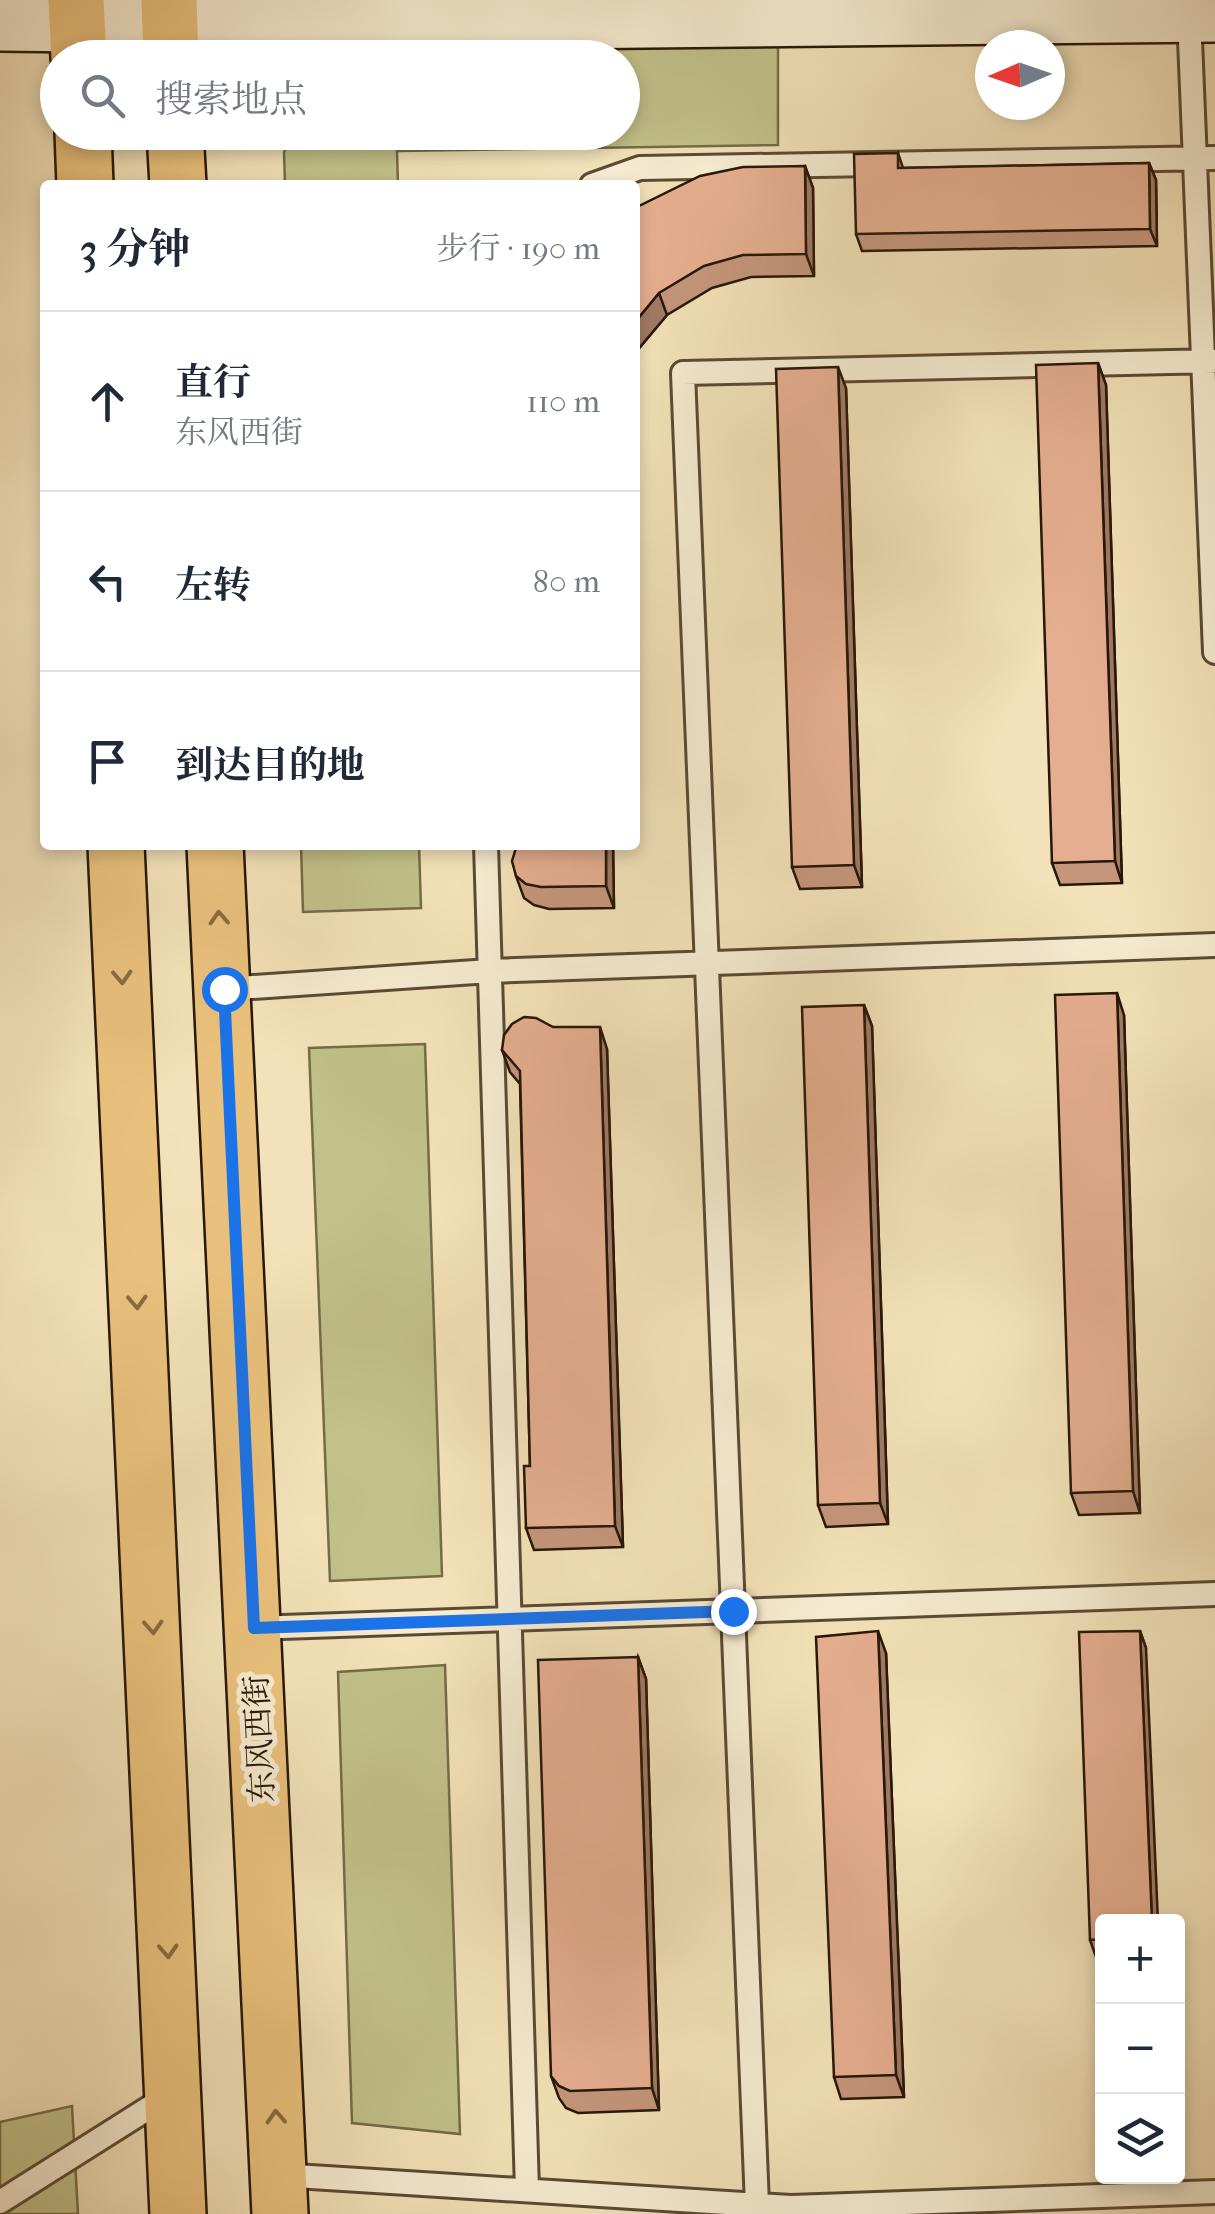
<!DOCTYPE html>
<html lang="zh">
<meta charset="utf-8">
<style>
:root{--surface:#fff;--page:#f2f2f3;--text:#1f2937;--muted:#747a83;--line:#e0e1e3}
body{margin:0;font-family:"IM FELL French Canon","Noto Serif SC",serif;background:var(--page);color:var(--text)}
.controls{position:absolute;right:30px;bottom:30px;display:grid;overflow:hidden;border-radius:10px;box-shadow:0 5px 15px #0003}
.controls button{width:90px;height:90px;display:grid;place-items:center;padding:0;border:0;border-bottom:2px solid var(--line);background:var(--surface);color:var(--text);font:50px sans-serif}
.compass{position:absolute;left:975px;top:30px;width:90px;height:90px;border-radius:50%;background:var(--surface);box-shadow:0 5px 15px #0003;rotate:268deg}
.stop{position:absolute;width:30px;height:30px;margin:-22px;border:8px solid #1a73e8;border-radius:50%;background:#fff}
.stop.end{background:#1a73e8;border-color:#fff;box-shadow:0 2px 10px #0008}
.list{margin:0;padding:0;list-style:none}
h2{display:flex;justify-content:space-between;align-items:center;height:130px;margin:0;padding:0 40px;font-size:42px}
h2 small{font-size:32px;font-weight:400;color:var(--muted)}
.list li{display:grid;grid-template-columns:65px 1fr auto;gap:30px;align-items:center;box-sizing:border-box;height:180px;padding:0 40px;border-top:2px solid var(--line)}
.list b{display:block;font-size:38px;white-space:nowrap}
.list p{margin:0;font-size:32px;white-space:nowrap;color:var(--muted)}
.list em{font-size:32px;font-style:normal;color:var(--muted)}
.icon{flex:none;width:55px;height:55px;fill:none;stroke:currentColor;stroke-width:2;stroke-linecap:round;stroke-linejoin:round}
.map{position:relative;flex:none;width:1215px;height:2214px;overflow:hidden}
.search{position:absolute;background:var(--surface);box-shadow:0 5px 15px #0003;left:40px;top:40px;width:600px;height:110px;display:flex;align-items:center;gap:25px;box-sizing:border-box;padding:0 35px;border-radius:55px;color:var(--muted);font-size:38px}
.panel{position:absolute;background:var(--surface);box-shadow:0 5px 15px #0003;left:40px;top:180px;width:600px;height:670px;border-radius:10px}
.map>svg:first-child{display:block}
.green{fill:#c2c18a;stroke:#746c48;stroke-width:2.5}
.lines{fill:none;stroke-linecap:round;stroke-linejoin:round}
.service-casing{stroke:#5a4a34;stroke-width:28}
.secondary-casing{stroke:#271707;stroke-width:60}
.primary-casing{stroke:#271707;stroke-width:60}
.service{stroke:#f7ecd2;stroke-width:22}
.secondary{stroke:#f7ecd2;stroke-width:55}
.primary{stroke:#eac17c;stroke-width:55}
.wall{fill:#c5967c;stroke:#271707;stroke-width:2.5}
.shaded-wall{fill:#a07a65;stroke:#271707;stroke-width:2.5}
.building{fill:#e5ae90;stroke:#271707;stroke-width:2.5}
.oneway{stroke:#886c42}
.route{stroke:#1a73e8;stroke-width:12}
.labels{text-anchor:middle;stroke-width:10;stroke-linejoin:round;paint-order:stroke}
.street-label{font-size:32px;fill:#271707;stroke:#f7ecd2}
</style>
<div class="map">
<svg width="1215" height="2214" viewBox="0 0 1215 2214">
<rect width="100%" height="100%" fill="#f3e2b9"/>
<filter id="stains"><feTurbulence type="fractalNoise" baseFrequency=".002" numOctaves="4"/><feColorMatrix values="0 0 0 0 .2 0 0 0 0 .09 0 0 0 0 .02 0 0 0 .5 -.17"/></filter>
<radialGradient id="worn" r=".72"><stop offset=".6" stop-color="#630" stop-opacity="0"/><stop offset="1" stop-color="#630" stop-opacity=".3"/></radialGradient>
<path class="green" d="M 778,41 L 778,145 L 397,151 L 398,185 L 285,185 L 284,152 L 293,133 L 622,132 L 622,58 L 355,57 L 417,48 Z
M 301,845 L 419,845 L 421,908 L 303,912 Z
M 425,1044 L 442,1576 L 330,1581 L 309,1048 Z
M 445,1665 L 460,2134 L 352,2123 L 338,1672 Z
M 72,2106 L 78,2214 L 0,2214 L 0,2122 Z"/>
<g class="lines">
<g class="service-casing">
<path id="service" d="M 1189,15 L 1215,652
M 592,185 L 640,168 L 1215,158
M 486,845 L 527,2190
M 223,989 L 490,971 L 1215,945
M 254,1628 L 1215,1594
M 279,2175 L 791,2207 L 1215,2192
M 0,2202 L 171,2094
M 757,2205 L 683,373 L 1215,361"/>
</g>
<g class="secondary-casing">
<path id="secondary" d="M 0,23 L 169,25 L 1215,14"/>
</g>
<g class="primary-casing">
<path id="primary" d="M 76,0 L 79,58
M 169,0 L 171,58
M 83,132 L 85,185
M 175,132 L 178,185
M 116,845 L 178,2214
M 215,845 L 280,2214"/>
</g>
<use href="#service" class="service"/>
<use href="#secondary" class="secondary"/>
<use href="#primary" class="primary"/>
</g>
<path class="wall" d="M 898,153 L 903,168 L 1149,163 L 1156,180 L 1157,246 L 862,251 L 856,234 Z
M 805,166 L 813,188 L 814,276 L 751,277 L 712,288 L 667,315 L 635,353 L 635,208 Z
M 1098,363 L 1106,385 L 1122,883 L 1060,885 L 1052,863 Z
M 846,388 L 862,887 L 800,889 L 792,867 Z
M 613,845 L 614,908 L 549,909 L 534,905 L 524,898 L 516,876 Z
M 864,1005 L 872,1026 L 888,1524 L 826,1527 L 818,1505 Z
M 1124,1015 L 1140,1513 L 1079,1515 L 1071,1493 Z
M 553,1027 L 607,1049 L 623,1547 L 534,1550 L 526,1528 L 530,1466 L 520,1084 L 510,1072 L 502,1050 Z
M 1140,1631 L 1146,1648 L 1102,1922 L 1102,1957 L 1096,1957 L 1090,1940 Z
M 886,1653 L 904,2097 L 841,2099 L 834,2077 Z
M 638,1657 L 646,1679 L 659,2110 L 578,2113 L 566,2108 L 559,2098 L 551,2076 Z"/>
<path class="shaded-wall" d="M 1149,163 L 1156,180 L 1157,246 L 1150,229 Z
M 805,166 L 813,188 L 814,276 L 806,254 Z
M 659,293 L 667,315 L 635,353 L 635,322 Z
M 1098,363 L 1106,385 L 1122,883 L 1115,861 Z
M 838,367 L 846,388 L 862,887 L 854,865 Z
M 606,845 L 613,845 L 614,908 L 606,886 Z
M 1117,993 L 1124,1015 L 1140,1513 L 1133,1491 Z
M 864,1005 L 872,1026 L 888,1524 L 880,1503 Z
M 600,1027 L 607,1049 L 623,1547 L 615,1526 Z
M 878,1631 L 886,1653 L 904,2097 L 896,2075 Z
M 1140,1631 L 1146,1648 L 1158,1922 L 1152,1922 Z
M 638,1657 L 646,1679 L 659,2110 L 652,2088 Z"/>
<path class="building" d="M 898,153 L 898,168 L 1149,163 L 1150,229 L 856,234 L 854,154 Z
M 805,166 L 806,254 L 743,255 L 704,266 L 659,293 L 635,322 L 635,208 L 700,176 L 743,167 Z
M 1098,363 L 1115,861 L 1052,863 L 1036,365 Z
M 838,367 L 854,865 L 792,867 L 776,369 Z
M 520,845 L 606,845 L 606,886 L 541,887 L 526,884 L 516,876 L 512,861 L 516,848 Z
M 1117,993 L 1133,1491 L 1071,1493 L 1055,995 Z
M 864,1005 L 880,1503 L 818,1505 L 802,1007 Z
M 524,1017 L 536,1018 L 553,1027 L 600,1027 L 615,1526 L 526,1528 L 524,1466 L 530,1466 L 520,1071 L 502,1050 L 504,1035 L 512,1024 Z
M 878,1631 L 896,2075 L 834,2077 L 816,1637 Z
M 1140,1631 L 1152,1922 L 1102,1922 L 1102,1939 L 1090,1940 L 1079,1632 Z
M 638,1657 L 652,2088 L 570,2091 L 559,2086 L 551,2076 L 538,1660 Z"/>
<defs><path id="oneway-chevron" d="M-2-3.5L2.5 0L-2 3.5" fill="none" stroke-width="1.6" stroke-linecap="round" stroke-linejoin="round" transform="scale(2.5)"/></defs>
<g class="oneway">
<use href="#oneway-chevron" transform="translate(219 918) rotate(-93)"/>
<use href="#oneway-chevron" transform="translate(122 977) rotate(87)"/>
<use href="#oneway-chevron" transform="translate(137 1302) rotate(87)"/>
<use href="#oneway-chevron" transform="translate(153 1627) rotate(87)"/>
<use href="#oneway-chevron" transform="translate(168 1951) rotate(87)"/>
<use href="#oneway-chevron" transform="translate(276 2117) rotate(-93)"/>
</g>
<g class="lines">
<path class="route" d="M 224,989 L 254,1628 L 733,1611"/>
</g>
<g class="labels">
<g class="street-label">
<text transform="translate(259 1739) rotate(-93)" y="11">东风西街</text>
</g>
</g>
<rect width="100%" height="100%" filter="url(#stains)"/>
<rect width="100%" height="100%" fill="url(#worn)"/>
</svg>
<div class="controls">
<button>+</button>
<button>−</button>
<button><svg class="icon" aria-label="layers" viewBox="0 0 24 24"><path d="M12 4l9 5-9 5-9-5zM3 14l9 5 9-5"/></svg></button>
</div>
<svg class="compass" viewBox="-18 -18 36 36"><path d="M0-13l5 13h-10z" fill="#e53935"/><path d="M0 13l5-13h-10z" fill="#747a83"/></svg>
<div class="stop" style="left:224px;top:989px"></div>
<div class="stop end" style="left:733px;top:1611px"></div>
<div class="search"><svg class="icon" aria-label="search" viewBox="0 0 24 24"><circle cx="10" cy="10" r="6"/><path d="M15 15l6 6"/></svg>搜索地点</div>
<section class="panel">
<h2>3 分钟<small>步行 · 190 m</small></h2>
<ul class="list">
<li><svg class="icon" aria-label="ahead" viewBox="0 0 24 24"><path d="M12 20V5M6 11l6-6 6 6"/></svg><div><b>直行</b><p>东风西街</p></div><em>110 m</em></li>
<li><svg class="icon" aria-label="left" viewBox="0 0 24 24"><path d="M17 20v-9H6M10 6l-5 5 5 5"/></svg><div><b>左转</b></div><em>80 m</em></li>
<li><svg class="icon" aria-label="arrive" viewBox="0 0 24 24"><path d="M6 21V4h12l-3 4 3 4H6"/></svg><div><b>到达目的地</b></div></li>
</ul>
</section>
</div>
